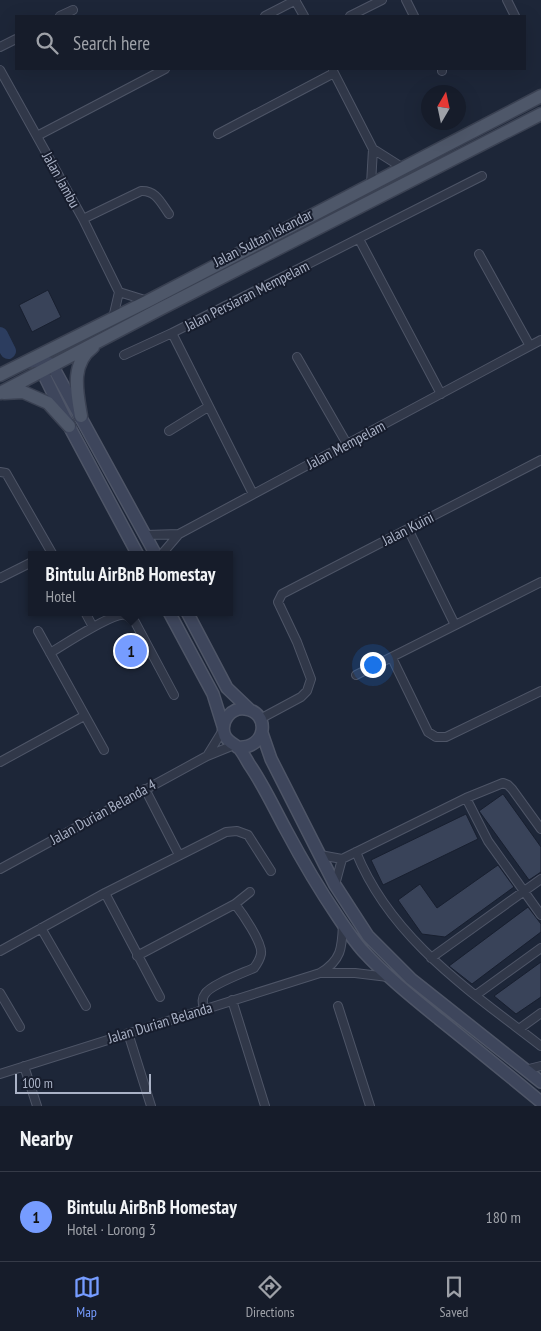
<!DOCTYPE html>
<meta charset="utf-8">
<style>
:root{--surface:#161c2a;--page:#232936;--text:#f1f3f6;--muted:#9ea1a8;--line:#353a47;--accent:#769cff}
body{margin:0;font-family:"PT Sans Narrow",sans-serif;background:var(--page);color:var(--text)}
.compass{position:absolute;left:421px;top:85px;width:45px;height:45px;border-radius:50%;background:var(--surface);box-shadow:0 5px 20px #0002;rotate:9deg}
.scale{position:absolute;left:15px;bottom:12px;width:136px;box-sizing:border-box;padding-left:5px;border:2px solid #aab2c6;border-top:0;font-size:14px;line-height:18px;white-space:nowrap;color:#aab2c6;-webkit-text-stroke:4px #171d2d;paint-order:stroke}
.you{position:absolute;left:372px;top:664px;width:18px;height:18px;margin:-12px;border:4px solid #fff;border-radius:50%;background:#1a73e8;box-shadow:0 0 0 8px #1a73e833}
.badge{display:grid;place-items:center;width:32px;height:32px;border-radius:50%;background:var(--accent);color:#111;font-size:16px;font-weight:700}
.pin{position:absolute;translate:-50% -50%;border:2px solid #fff;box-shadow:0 1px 5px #0006}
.popup{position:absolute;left:28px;top:551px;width:205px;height:65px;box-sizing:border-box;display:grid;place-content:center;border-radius:0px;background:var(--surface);filter:drop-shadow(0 1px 4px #0005);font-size:16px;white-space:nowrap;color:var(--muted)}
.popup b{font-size:19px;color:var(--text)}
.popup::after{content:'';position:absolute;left:50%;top:100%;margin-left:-10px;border:10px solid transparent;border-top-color:var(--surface)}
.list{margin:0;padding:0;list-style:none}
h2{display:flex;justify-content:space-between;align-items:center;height:65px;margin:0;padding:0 20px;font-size:21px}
h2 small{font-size:16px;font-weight:400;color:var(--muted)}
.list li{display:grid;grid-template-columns:32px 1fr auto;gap:15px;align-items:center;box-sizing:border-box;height:90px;padding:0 20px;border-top:1px solid var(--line)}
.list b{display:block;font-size:19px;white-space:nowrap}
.list p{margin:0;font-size:16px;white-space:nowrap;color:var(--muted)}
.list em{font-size:16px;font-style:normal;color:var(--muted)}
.icon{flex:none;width:28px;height:28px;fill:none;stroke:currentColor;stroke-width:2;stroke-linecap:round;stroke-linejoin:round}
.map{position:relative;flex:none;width:541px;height:1106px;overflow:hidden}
.search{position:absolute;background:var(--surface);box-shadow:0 5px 20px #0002;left:15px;right:15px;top:15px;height:55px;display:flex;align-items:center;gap:12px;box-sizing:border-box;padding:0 18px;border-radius:0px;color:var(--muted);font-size:19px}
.sheet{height:155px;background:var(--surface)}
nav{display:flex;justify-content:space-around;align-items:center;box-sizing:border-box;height:70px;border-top:1px solid var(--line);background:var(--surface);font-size:14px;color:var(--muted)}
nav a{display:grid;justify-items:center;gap:2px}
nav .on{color:var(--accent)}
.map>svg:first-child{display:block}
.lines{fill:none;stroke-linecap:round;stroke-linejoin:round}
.river{stroke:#2c3d5f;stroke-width:16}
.building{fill:#394359;stroke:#181f2f}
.street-casing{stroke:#4e5567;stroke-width:10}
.secondary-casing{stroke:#4e5567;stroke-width:14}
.primary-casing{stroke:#3a4152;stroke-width:15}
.street{stroke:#313849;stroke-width:8}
.secondary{stroke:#3e465c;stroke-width:11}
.primary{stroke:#4e5769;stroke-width:12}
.labels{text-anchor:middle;stroke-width:4;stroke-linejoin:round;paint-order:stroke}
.street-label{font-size:15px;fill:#aab2c6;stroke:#171d2d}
</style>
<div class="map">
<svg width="541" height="1106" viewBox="0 0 541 1106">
<rect width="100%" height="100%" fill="#1d2638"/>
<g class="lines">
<path class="river" d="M 0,335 L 8,351"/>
</g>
<path class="building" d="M 48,290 L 61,317 L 32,332 L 19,305 Z
M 503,794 L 541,847 L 541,872 L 529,880 L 479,811 Z
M 466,814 L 478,839 L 383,885 L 371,860 Z
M 498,865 L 514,887 L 445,937 L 422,934 L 398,900 L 420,884 L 437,908 Z
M 528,907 L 541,924 L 541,932 L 472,984 L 449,966 Z
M 541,962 L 541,997 L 516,1014 L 494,996 Z"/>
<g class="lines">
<g class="street-casing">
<path id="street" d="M 295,0 L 304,16
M 406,0 L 414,16
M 507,0 L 515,16
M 60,16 L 73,10
M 265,16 L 296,0
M 350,16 L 382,0
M 0,47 L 16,39
M 442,69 L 442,71
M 0,70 L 83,219 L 119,292 L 113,318
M 333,71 L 373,149 L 403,168
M 218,134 L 334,73
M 37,136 L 165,69
M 371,184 L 373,149
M 83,219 L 141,191 C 156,190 161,203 169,214
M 359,239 L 441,394
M 479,254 L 530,346
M 119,292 L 148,301
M 124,355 L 172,333
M 297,357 L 347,444
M 169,431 L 208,407
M 0,472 L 6,473 L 53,555
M 253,494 L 172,333 L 482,176
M 408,529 L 455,625
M 146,535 L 179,534 L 541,340
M 161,555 L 179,534
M 0,578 L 32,562
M 85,612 L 93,627
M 38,631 L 104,750
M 50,653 C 62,646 113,612 125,615 C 129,616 132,620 135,622 L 174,695
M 392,658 L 428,732 L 436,737 L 446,737 L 541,691
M 356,675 L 541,582
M 260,719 L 301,697 L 307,691 L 311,679 L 297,642 L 278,602 L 282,594 L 541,460
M 207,756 L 223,730
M 0,762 L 84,716
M 145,789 L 179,855
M 466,798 L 488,841 L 541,915
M 356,852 C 391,939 470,991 541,1046
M 320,855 L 342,859 L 466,798 L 503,783 L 508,785 L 512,789 L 541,829
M 0,869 L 207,756 L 234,745
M 335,885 L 342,859
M 105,893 L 160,997
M 41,928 L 86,1006
M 0,951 L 105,893 L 226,832 L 237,831 L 248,835 L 271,871
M 137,956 L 235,904 L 250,892
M 431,958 L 541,879
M 322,973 L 355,973 L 388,977
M 0,993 L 20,1027
M 476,995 L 541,948
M 232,1000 L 265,1106
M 338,1006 L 370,1106
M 204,1009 C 203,1004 201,999 205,994 C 210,985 243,973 254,968 C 257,964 260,959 261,954 C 263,943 242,913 235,904
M 519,1029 L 541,1013
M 128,1033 L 151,1106
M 24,1066 L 37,1106
M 525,1070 L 541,1066
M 0,1074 L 320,973 C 342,960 342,947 343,924"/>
</g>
<g class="secondary-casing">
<path id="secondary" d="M 27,362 C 37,361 45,359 52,365 L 156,555
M 42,363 L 42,371 L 69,426 L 138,555
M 169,612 L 213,694 L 223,726
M 187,612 L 227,688 L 249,709
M 262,733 L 271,759 L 335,885 L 368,936 L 411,979 L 541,1082
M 237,747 C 267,750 271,712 245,709 C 231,707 219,722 225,736 C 228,742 234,744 239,748 C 243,753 246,759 249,764 C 263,784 274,808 286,830 C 302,860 319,889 338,917 C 346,929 354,941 363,951 C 386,976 412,997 439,1019 C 473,1046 507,1074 541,1102"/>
</g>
<g class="primary-casing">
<path id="primary" d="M 0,375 L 148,301 L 541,96
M 0,393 L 160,309 L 541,114
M 4,393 L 23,392 L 48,403 L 69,426
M 81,416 C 77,392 70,364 93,347"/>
</g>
<use href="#street" class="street"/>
<use href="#secondary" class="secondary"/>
<use href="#primary" class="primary"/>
</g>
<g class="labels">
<g class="street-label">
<text transform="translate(61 180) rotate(61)" y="5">Jalan Jambu</text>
<text transform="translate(263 238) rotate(-27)" y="5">Jalan Sultan Iskandar</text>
<text transform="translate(247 296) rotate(-27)" y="5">Jalan Persiaran Mempelam</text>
<text transform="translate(346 445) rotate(-28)" y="5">Jalan Mempelam</text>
<text transform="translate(408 529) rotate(-27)" y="5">Jalan Kuini</text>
<text transform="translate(103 812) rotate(-29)" y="5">Jalan Durian Belanda 4</text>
<text transform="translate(160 1023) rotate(-17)" y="5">Jalan Durian Belanda</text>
</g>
</g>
</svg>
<svg class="compass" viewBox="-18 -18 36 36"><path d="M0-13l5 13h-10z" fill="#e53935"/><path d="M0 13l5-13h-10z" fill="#9ea1a8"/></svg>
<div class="scale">100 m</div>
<div class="you"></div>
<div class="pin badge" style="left:131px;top:651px">1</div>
<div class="popup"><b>Bintulu AirBnB Homestay</b>Hotel</div>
<div class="search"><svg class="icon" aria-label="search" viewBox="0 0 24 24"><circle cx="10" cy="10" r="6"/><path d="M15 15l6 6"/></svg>Search here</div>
</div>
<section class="sheet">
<h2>Nearby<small></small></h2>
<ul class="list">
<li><span class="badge">1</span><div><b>Bintulu AirBnB Homestay</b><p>Hotel · Lorong 3</p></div><em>180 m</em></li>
</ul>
</section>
<nav>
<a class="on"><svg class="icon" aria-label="map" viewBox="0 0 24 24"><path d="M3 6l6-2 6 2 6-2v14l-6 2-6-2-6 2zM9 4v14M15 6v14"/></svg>Map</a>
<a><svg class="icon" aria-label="directions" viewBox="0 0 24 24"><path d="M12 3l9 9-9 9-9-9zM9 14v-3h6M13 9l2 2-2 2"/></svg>Directions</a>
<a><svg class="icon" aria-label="saved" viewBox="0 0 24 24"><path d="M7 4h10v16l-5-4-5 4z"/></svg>Saved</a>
</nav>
